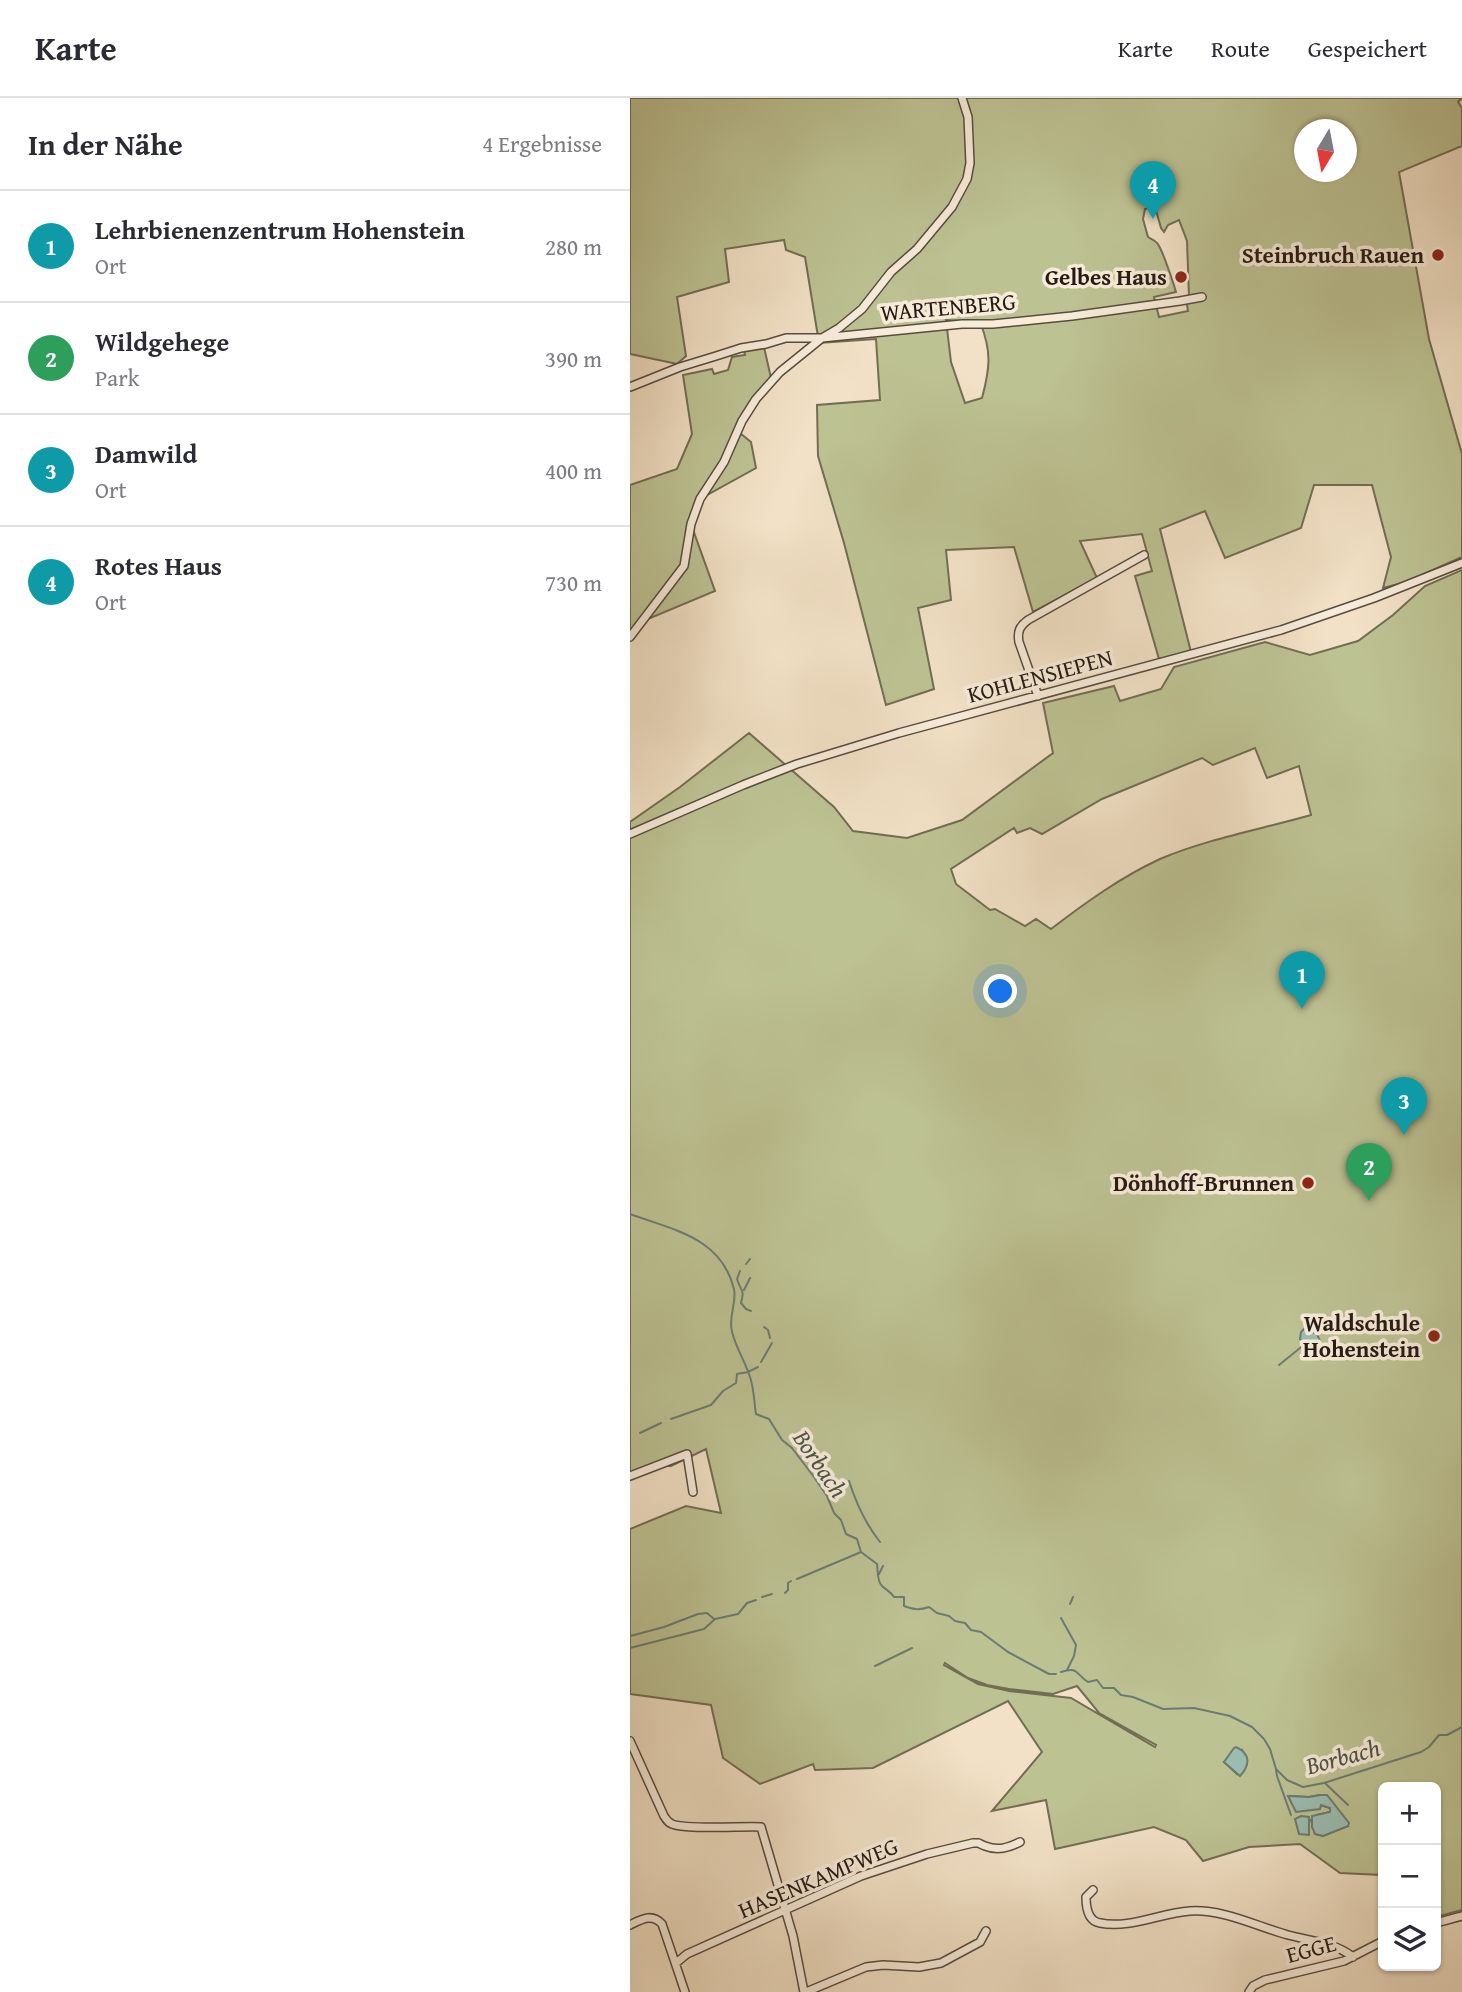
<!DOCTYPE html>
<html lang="de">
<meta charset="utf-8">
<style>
:root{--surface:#fff;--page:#f7f7f7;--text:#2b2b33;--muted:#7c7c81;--line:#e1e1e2;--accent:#b45309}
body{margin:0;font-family:"Gentium Book Plus",serif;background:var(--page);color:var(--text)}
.controls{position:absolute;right:21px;bottom:21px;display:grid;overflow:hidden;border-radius:10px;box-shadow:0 2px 5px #0004}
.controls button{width:63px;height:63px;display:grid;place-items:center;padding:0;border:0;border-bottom:2px solid var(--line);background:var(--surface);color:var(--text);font:35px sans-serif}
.compass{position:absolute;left:664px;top:21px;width:63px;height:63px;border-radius:50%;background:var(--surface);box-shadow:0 2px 5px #0004;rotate:190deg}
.you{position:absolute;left:371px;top:894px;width:24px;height:24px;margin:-18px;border:5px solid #fff;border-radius:50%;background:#1a73e8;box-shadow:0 0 0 10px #1a73e833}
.badge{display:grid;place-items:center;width:46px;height:46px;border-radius:50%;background:var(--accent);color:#fff;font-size:23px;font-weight:700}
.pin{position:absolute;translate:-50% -58px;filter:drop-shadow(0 2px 4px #0008)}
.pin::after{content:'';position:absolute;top:37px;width:24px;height:21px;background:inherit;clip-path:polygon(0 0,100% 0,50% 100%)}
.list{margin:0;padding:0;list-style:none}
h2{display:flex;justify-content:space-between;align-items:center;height:91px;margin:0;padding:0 28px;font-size:30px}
h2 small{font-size:23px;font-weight:400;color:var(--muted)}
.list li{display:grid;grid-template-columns:46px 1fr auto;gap:21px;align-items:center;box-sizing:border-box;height:112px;padding:0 28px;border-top:2px solid var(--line)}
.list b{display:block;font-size:26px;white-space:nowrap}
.list p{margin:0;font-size:23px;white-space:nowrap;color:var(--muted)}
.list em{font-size:23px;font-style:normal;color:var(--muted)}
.icon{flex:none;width:38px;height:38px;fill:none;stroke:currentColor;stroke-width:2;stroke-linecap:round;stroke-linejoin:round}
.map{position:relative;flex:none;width:832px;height:1894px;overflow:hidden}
header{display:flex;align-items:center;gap:42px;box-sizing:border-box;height:98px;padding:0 35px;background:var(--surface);border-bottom:2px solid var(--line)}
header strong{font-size:33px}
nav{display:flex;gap:38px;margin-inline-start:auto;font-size:24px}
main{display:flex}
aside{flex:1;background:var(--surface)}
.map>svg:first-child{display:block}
.green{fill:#bdc293;stroke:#716e53;stroke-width:2;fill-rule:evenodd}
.water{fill:#9bbeb2;stroke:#6c7c72;stroke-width:2}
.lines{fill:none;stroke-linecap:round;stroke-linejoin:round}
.stream{stroke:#6c7c72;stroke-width:2}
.minor-casing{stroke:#584c40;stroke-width:10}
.minor{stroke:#f7ecda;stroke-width:7}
.poi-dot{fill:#8f2418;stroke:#f7ecda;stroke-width:2.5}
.labels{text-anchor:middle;stroke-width:7;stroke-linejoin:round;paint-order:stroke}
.poi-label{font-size:23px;font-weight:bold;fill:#251a13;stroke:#f7ecda;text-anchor:end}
.street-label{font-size:23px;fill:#251a13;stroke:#f7ecda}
.water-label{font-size:24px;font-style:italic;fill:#4e534b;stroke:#f7ecda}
</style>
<header>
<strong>Karte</strong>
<nav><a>Karte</a><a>Route</a><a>Gespeichert</a></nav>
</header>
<main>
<aside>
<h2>In der Nähe<small>4 Ergebnisse</small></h2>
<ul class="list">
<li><span class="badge" style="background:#0f9aa8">1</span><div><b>Lehrbienenzentrum Hohenstein</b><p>Ort</p></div><em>280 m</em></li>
<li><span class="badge" style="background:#2e9e5b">2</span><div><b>Wildgehege</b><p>Park</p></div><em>390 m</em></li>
<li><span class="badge" style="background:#0f9aa8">3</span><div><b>Damwild</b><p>Ort</p></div><em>400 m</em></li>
<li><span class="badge" style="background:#0f9aa8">4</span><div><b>Rotes Haus</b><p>Ort</p></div><em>730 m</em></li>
</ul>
</aside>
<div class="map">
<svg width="832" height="1894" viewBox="0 0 832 1894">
<rect width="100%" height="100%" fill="#f2e1c6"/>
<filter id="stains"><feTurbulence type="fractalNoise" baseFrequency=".00286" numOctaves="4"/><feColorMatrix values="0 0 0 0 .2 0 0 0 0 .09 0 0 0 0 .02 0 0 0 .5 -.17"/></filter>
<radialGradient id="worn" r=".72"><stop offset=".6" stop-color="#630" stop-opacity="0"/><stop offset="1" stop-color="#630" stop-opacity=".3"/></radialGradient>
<path class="green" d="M 0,0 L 832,0 L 828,4 L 832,10 L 832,48 L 769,74 L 799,241 L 832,356 L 832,459 L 776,484 L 753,490 L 761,459 L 742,387 L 684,387 L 671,430 L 595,460 L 575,413 L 530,431 L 561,554 L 529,561 L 505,478 L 522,473 L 512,436 L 450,443 L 467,480 L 403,514 L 384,449 L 316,452 L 321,502 L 288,510 L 304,591 L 256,607 L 214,445 L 188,358 L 187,307 L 250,302 L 246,241 L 189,245 L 175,159 L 156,152 L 154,142 L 95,151 L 99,184 L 47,199 L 56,258 L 47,266 L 0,256 ZM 674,32 L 716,32 L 716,74 L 674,74 ZM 525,109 L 531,130 L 534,134 L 538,127 L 549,122 L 557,143 L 559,198 L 556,200 L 558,213 L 529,219 L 524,199 L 546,194 C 544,187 532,150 527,145 C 525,142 521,141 518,139 L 513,121 L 515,111 ZM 316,222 L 350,224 C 362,254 360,270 352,300 L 335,305 L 321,264 Z
M 134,249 L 141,280 L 105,331 L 121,344 L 126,370 L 70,401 L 61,426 L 85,493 L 13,523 L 0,539 L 0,387 L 47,371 L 62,336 L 53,277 L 82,271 L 84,276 L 98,272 L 102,259 L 115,257 L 114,252 Z
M 832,472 L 832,1812 L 806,1819 L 806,1689 L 753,1689 L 753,1781 L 752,1777 L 710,1775 L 670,1746 L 619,1749 L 573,1763 L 556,1742 L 524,1729 L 425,1751 L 416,1702 L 362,1713 L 412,1654 L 378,1603 L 243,1670 L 185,1672 L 183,1666 L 130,1686 L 93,1660 L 81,1607 L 0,1596 L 0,1431 L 56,1408 L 91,1415 L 76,1351 L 41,1368 L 22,1368 L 0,1377 L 0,724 L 50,689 L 119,635 L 204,709 L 223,733 L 277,740 L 332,722 L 423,655 L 413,605 L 484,588 L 490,603 L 531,591 L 544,569 L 635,544 L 680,557 L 728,543 L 763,517 L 795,488 ZM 625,650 L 637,680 L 669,668 L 681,717 C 632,731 577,741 530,761 C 491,779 455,805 421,831 L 406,821 L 395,828 L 365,811 L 360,812 L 326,786 L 321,771 L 384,730 L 387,735 L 400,730 L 412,736 L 472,701 L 572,660 L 583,667 ZM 315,1565 L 338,1580 L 357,1587 L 379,1591 L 423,1596 L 447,1588 L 469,1615 L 526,1647 L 525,1649 L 441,1600 L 379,1593 L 348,1586 L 314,1567 ZM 612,1652 L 615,1659 L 607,1676 L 594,1664 ZM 690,1697 L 718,1728 L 693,1738 L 685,1736 L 681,1722 L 687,1717 L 700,1714 L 700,1710 L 659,1698 L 679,1699 Z"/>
<path class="water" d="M 675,1230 L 687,1236 L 690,1243 L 681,1250 L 670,1241 L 671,1234 Z
M 606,1649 C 621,1656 620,1667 610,1678 L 594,1664 L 604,1650 Z
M 690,1697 L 697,1697 L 719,1725 L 718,1728 L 693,1738 L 685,1736 L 682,1729 L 682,1718 L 700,1714 L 700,1710 L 691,1707 L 690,1711 L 666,1714 L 658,1698 L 679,1699 Z
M 671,1718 L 679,1719 L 679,1737 L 669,1736 L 665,1721 Z"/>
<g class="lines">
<path class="stream" d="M 0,1116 C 43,1132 91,1139 104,1191 C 107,1205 98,1218 102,1234 C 106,1250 115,1263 120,1279 C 124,1290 124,1304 126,1316 L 139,1321 L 152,1342 L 162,1350 L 184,1379 L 197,1398 L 204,1415 L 211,1422 L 216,1436 L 227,1441 L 231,1454 L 247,1466 C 248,1473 247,1484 252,1488 C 256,1492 260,1493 264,1499 L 274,1499 L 274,1508 C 284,1512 290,1512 299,1509 L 307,1515 L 319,1518 L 325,1523 L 335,1525 L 341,1532 L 351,1534 L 378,1554 L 419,1576 L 426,1576
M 116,1166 L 120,1161
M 110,1173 L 107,1181 C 111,1194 115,1191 111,1205 L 116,1211 L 121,1213
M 114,1192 L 120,1180
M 134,1229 L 138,1232 L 140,1240
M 131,1264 L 142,1245
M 649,1267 L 675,1246
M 41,1321 L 81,1307 L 93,1293 L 106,1285 L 107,1276 L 118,1274 L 128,1269
M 10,1335 L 31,1325
M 219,1383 C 226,1405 235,1425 250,1444
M 249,1476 L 253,1468
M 167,1481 L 231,1454
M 155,1495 L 158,1492 L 158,1485 L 161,1483
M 132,1499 L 142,1496
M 440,1506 L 443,1499
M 431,1520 L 446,1547 L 444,1558 L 437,1572
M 0,1538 L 34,1529 L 68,1516 L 77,1515 L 84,1521
M 0,1550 L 74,1531 L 85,1521 L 108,1516 L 117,1505 L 126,1502
M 245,1568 L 282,1550
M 431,1574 C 449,1568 445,1576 458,1584 L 467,1582 L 473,1590 L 484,1590 L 491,1597 L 503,1599 L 533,1611 L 564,1610 L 600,1618 L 622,1629 L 634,1641 L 640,1651 L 646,1671 L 657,1682 L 673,1689 L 694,1685 L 791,1654 L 799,1649 L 809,1637 L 817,1637 L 832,1629
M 646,1672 L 647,1678 L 661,1717
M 696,1686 L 718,1707"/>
<g class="minor-casing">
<path id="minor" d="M 0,289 L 50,269 L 86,258 L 111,250 L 136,246 L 156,240 L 192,240 L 332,226 L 363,226 L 442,218 L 550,203 L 572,199
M 0,539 L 54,468 L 61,426 L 70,401 L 94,364 L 112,323 L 126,301 L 150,274 L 192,240 L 209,230 L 232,211 L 261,174 L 287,151 L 322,109 L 337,81 L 340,65 L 338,19 L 332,0
M 408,598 L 389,544 C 387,533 390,528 398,522 L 514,457
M 0,736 L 113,687 L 167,666 L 269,635 L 651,532 L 744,500 L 832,465
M 0,1378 L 57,1356 L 63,1394
M 0,1643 L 34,1718 C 37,1722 37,1724 42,1726 C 56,1732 112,1728 131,1729 L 163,1838 L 174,1894
M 463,1792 L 456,1799 C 456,1809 458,1823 470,1825 C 500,1831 530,1815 560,1813 C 593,1811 626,1828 658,1837 C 680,1843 704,1844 723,1859
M 806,1825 L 832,1818
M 0,1827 C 12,1821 22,1815 32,1826 L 55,1894
M 46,1865 L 57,1856 L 231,1778 L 297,1756 L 343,1745 C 354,1745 344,1744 355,1748 C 368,1753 378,1750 390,1744
M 176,1894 L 236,1869 L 253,1867 L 289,1869 L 311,1865 L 350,1844 L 356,1833
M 619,1894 L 623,1888 L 635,1882 L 714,1863 L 753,1843"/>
</g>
<use href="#minor" class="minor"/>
</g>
<g class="poi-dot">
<circle cx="808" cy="157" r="7"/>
<circle cx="551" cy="179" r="7"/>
<circle cx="678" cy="1085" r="7"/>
<circle cx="804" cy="1238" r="7"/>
</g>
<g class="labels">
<g class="poi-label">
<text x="794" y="165">Steinbruch Rauen</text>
<text x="537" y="187">Gelbes Haus</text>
<text x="664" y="1093">Dönhoff-Brunnen</text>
<text x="790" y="1233">Waldschule<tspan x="790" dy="26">Hohenstein</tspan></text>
</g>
<g class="street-label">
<text transform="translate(318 209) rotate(-5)" y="8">WARTENBERG</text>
<text transform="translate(410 578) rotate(-15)" y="8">KOHLENSIEPEN</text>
<text transform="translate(188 1780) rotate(-23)" y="8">HASENKAMPWEG</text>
<text transform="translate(681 1851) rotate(-15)" y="8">EGGE</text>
</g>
<g class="water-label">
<text transform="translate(190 1366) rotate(56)" y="8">Borbach</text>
<text transform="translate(713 1659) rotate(-15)" y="8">Borbach</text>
</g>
</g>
<rect width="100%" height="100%" filter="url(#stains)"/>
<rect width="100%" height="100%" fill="url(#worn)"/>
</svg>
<div class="controls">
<button>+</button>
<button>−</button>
<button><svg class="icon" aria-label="layers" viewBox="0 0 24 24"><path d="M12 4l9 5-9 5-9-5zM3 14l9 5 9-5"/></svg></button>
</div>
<svg class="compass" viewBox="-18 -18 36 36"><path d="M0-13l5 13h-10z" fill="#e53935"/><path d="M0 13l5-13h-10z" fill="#7c7c81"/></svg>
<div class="you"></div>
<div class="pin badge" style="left:672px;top:911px;background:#0f9aa8">1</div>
<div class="pin badge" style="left:739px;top:1103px;background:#2e9e5b">2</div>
<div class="pin badge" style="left:774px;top:1037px;background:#0f9aa8">3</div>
<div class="pin badge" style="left:523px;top:121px;background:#0f9aa8">4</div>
</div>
</main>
